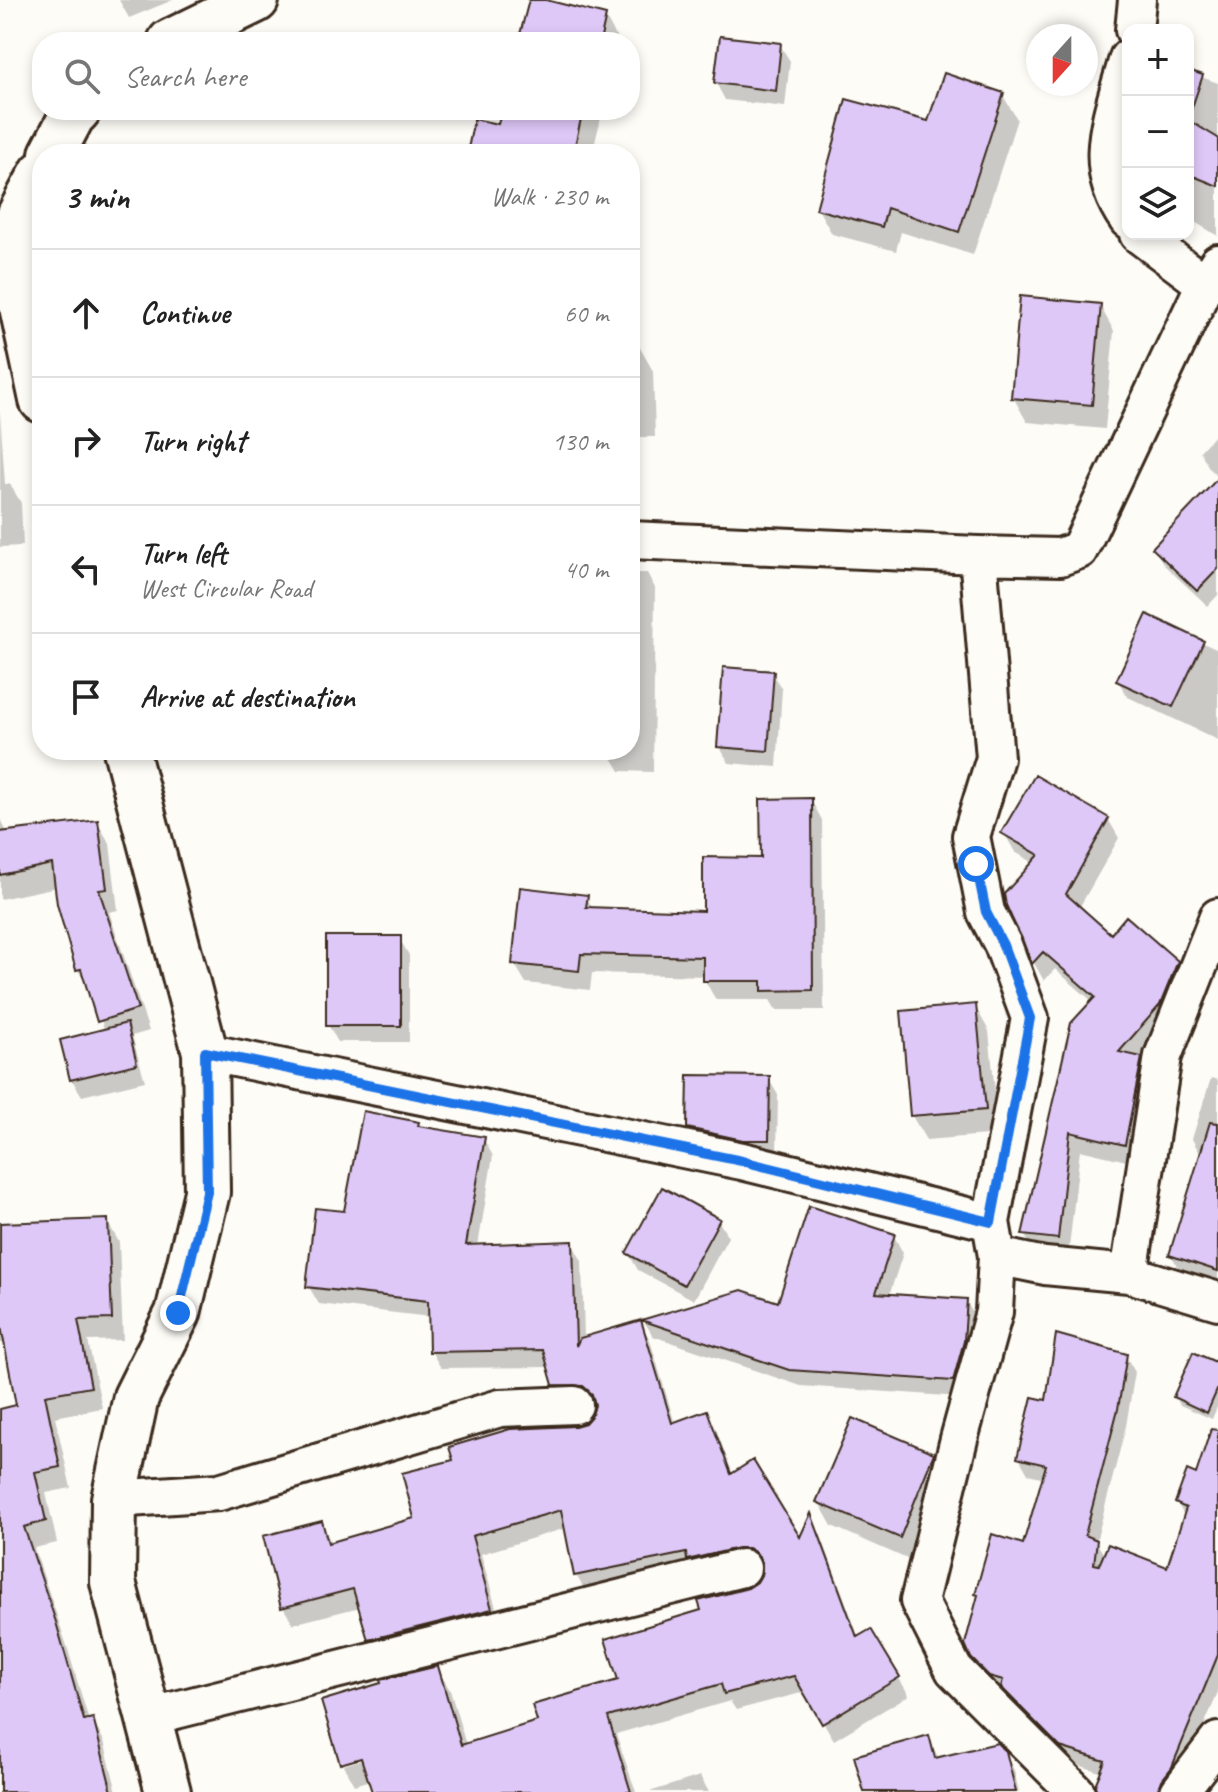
<!DOCTYPE html>
<meta charset="utf-8">
<style>
:root{--surface:#fff;--page:#f6f6f6;--text:#222;--muted:#767676;--line:#e0e0e0}
body{margin:0;font-family:Caveat,sans-serif;background:var(--page);color:var(--text)}
.controls{position:absolute;right:24px;top:24px;display:grid;overflow:hidden;border-radius:16px;box-shadow:0 4px 12px #0003}
.controls button{width:72px;height:72px;display:grid;place-items:center;padding:0;border:0;border-bottom:2px solid var(--line);background:var(--surface);color:var(--text);font:40px sans-serif}
.compass{position:absolute;left:1026px;top:24px;width:72px;height:72px;border-radius:50%;background:var(--surface);box-shadow:0 4px 12px #0003;rotate:201deg}
.stop{position:absolute;width:24px;height:24px;margin:-18px;border:6px solid #1a73e8;border-radius:50%;background:#fff}
.stop.end{background:#1a73e8;border-color:#fff;box-shadow:0 2px 8px #0008}
.list{margin:0;padding:0;list-style:none}
h2{display:flex;justify-content:space-between;align-items:center;height:104px;margin:0;padding:0 32px;font-size:34px}
h2 small{font-size:26px;font-weight:400;color:var(--muted)}
.list li{display:grid;grid-template-columns:52px 1fr auto;gap:24px;align-items:center;box-sizing:border-box;height:128px;padding:0 32px;border-top:2px solid var(--line)}
.list b{display:block;font-size:30px;white-space:nowrap}
.list p{margin:0;font-size:26px;white-space:nowrap;color:var(--muted)}
.list em{font-size:26px;font-style:normal;color:var(--muted)}
.icon{flex:none;width:44px;height:44px;fill:none;stroke:currentColor;stroke-width:2;stroke-linecap:round;stroke-linejoin:round}
.map{position:relative;flex:none;width:1218px;height:1792px;overflow:hidden}
.search{position:absolute;background:var(--surface);box-shadow:0 4px 12px #0003;left:32px;top:32px;width:608px;height:88px;display:flex;align-items:center;gap:20px;box-sizing:border-box;padding:0 28px;border-radius:32px;color:var(--muted);font-size:30px}
.panel{position:absolute;background:var(--surface);box-shadow:0 4px 12px #0003;left:32px;top:144px;width:608px;height:616px;border-radius:32px}
.map>svg:first-child{display:block}
.shadow{fill:#0003;fill-rule:evenodd}
.building{fill:#dec8f8;stroke:#3b2a1e;stroke-width:2}
.lines{fill:none;stroke-linecap:round;stroke-linejoin:round}
.minor-casing{stroke:#3b2a1e;stroke-width:42}
.tertiary-casing{stroke:#3b2a1e;stroke-width:50}
.minor{stroke:#fdfcf7;stroke-width:36}
.tertiary{stroke:#fdfcf7;stroke-width:44}
.route{stroke:#1a73e8;stroke-width:10}
</style>
<div class="map">
<svg width="1218" height="1792" viewBox="0 0 1218 1792">
<rect width="100%" height="100%" fill="#fdfcf7"/>
<filter id="ink" filterUnits="userSpaceOnUse"><feTurbulence type="fractalNoise" baseFrequency=".0125" numOctaves="2"/><feDisplacementMap in="SourceGraphic" scale="16" xChannelSelector="R" yChannelSelector="G"/><feConvolveMatrix kernelMatrix="1 2 1 2 8 2 1 2 1" color-interpolation-filters="sRGB"/></filter>
<g filter="url(#ink)">
<path class="shadow" d="M 119,0 L 173,0 L 129,18 Z
M 531,0 L 605,16 L 619,42 L 520,42 Z
M 780,45 L 790,61 L 785,107 L 725,100 L 716,83 Z
M 1188,72 L 1218,83 L 1218,236 L 1188,218 Z
M 1002,94 L 1017,119 L 973,255 L 901,232 L 896,251 L 832,234 L 818,209 L 930,124 Z
M 504,110 L 603,110 L 594,146 L 600,154 L 469,154 L 500,127 Z
M 1100,306 L 1114,331 L 1105,429 L 1027,422 L 1013,397 Z
M 630,346 L 639,346 L 653,371 L 655,437 L 630,437 Z
M 0,411 L 5,484 L 10,484 L 21,503 L 23,546 L 0,547 Z
M 1218,431 L 1218,476 L 1209,468 L 1200,451 Z
M 1218,526 L 1218,595 L 1208,606 L 1164,565 L 1154,548 Z
M 630,573 L 647,573 L 655,588 L 653,772 L 620,771 L 611,756 L 612,750 L 630,750 Z
M 1148,617 L 1218,650 L 1218,740 L 1128,697 L 1118,681 Z
M 772,673 L 782,689 L 777,767 L 729,763 L 719,746 Z
M 811,800 L 822,820 L 824,1010 L 776,1010 L 770,1000 L 716,1000 L 705,981 L 705,976 L 592,973 L 590,990 L 526,983 L 514,963 L 586,897 L 594,910 L 705,913 L 763,860 Z
M 0,816 L 7,833 L 97,822 L 110,844 L 118,910 L 109,912 L 149,1031 L 132,1036 L 145,1081 L 82,1096 L 72,1080 L 62,1042 L 105,1031 L 89,988 L 78,970 L 57,887 L 0,899 Z
M 1108,819 L 1119,838 L 1079,908 L 1111,936 L 1176,962 L 1188,982 L 1171,1025 L 1140,1059 L 1151,1078 L 1135,1163 L 1080,1150 L 1068,1257 L 1035,1253 L 1024,1234 L 1093,1002 L 1055,969 L 1044,981 L 1034,963 L 1008,904 L 1034,863 L 1015,852 L 1004,833 Z
M 399,938 L 409,955 L 409,1042 L 338,1042 L 328,1025 Z
M 975,1006 L 989,1031 L 999,1134 L 926,1140 L 912,1116 Z
M 768,1078 L 778,1095 L 777,1156 L 699,1145 L 689,1128 Z
M 1211,1078 L 1218,1080 L 1218,1285 L 1182,1273 L 1171,1255 L 1202,1157 L 1192,1139 Z
M 418,1123 L 421,1128 L 483,1138 L 493,1156 L 478,1246 L 572,1243 L 582,1261 L 584,1339 L 640,1322 L 650,1340 L 675,1424 L 706,1412 L 716,1429 L 733,1475 L 801,1541 L 811,1518 L 820,1533 L 859,1638 L 871,1632 L 909,1695 L 834,1740 L 805,1692 L 736,1710 L 730,1701 L 616,1734 L 636,1792 L 573,1792 L 620,1681 L 703,1611 L 759,1584 L 764,1567 L 748,1564 L 586,1592 L 576,1575 L 566,1528 L 481,1554 L 501,1626 L 380,1657 L 370,1639 L 360,1607 L 293,1624 L 283,1607 L 321,1523 L 332,1544 L 416,1520 L 587,1424 L 595,1415 L 597,1404 L 584,1401 L 565,1402 L 555,1384 L 550,1367 L 441,1368 L 431,1351 L 430,1317 L 319,1304 L 309,1287 L 346,1213 Z
M 718,1220 L 728,1237 L 694,1300 L 638,1270 L 628,1253 Z
M 107,1221 L 119,1242 L 123,1340 L 88,1341 L 102,1408 L 55,1417 L 71,1488 L 46,1493 L 57,1543 L 34,1548 L 67,1646 L 89,1721 L 92,1720 L 104,1741 L 117,1792 L 0,1792 L 0,1411 L 18,1407 L 6,1343 L 0,1343 L 0,1225 Z
M 894,1236 L 903,1253 L 889,1296 L 966,1301 L 975,1317 L 962,1397 L 801,1386 L 653,1336 L 644,1321 L 742,1292 L 779,1305 Z
M 1125,1355 L 1135,1372 L 1126,1426 L 1096,1542 L 1105,1556 L 1168,1570 L 1185,1517 L 1177,1503 L 1218,1484 L 1218,1693 L 1175,1792 L 1098,1792 L 1103,1773 L 1072,1763 L 1013,1704 L 1007,1694 L 1001,1692 L 983,1674 L 973,1657 L 980,1598 L 977,1593 L 1024,1546 L 1045,1478 L 1028,1474 L 1019,1458 L 1047,1402 Z
M 1218,1365 L 1218,1405 L 1212,1419 L 1180,1405 L 1175,1397 Z
M 933,1454 L 947,1479 L 914,1562 L 832,1526 L 818,1501 Z
M 437,1668 L 450,1690 L 466,1745 L 508,1732 L 520,1754 L 527,1792 L 374,1792 L 370,1780 L 354,1785 L 342,1763 L 324,1702 L 384,1685 L 383,1682 ZM 370,1753 L 371,1757 L 344,1765 L 344,1761 Z
M 928,1737 L 939,1759 L 1004,1752 L 1014,1770 L 1019,1792 L 867,1792 Z
M 700,1776 L 709,1792 L 649,1792 Z"/>
<path class="building" d="M 529,0 L 546,0 L 606,15 L 600,42 L 518,42 Z
M 720,36 L 781,43 L 776,91 L 714,83 Z
M 1188,70 L 1203,75 L 1188,119 Z
M 944,73 L 1004,93 L 959,232 L 887,208 L 882,227 L 816,209 L 846,99 L 928,121 Z
M 502,110 L 583,110 L 573,154 L 467,154 L 474,119 L 498,124 Z
M 1188,120 L 1218,138 L 1218,186 L 1188,174 Z
M 1020,296 L 1101,304 L 1092,405 L 1011,398 Z
M 1218,478 L 1218,569 L 1197,591 L 1152,548 Z
M 1147,614 L 1204,641 L 1173,707 L 1116,681 Z
M 723,667 L 774,671 L 768,751 L 717,747 Z
M 1035,775 L 1109,818 L 1066,894 L 1111,934 L 1126,916 L 1178,961 L 1160,1005 L 1119,1052 L 1142,1057 L 1125,1145 L 1070,1132 L 1058,1239 L 1022,1235 L 1071,1023 L 1095,997 L 1043,952 L 1032,964 L 1006,905 L 1004,894 L 1039,855 L 1001,833 Z
M 812,798 L 813,990 L 762,991 L 762,981 L 703,981 L 703,957 L 581,954 L 579,971 L 512,964 L 520,887 L 588,895 L 586,907 L 703,911 L 703,857 L 761,858 L 760,799 Z
M 98,820 L 107,889 L 99,890 L 138,1009 L 97,1022 L 81,969 L 76,970 L 57,904 L 52,864 L 0,875 L 0,832 Z
M 326,936 L 401,936 L 401,1026 L 326,1026 Z
M 976,1004 L 986,1110 L 910,1116 L 901,1011 Z
M 127,1023 L 137,1064 L 70,1080 L 60,1040 Z
M 688,1075 L 770,1076 L 769,1140 L 743,1140 L 687,1128 Z
M 363,1111 L 419,1122 L 418,1126 L 485,1137 L 466,1245 L 573,1241 L 576,1346 L 580,1338 L 641,1320 L 672,1423 L 707,1410 L 731,1474 L 753,1460 L 800,1537 L 811,1513 L 857,1637 L 871,1629 L 900,1677 L 822,1724 L 794,1676 L 724,1694 L 721,1684 L 608,1717 L 631,1792 L 372,1792 L 361,1758 L 340,1764 L 321,1701 L 381,1683 L 380,1680 L 438,1666 L 461,1745 L 537,1721 L 532,1705 L 618,1680 L 605,1639 L 701,1610 L 698,1601 L 748,1588 L 757,1582 L 762,1573 L 762,1562 L 756,1553 L 748,1548 L 738,1548 L 687,1560 L 686,1553 L 574,1576 L 561,1510 L 472,1536 L 492,1609 L 368,1640 L 353,1589 L 281,1608 L 263,1536 L 322,1521 L 328,1543 L 414,1518 L 402,1473 L 453,1460 L 449,1447 L 510,1429 L 575,1426 L 585,1423 L 592,1415 L 595,1405 L 592,1394 L 583,1386 L 553,1385 L 543,1350 L 429,1352 L 428,1301 L 306,1287 L 315,1208 L 344,1211 Z
M 1210,1122 L 1218,1123 L 1218,1271 L 1169,1255 Z
M 662,1187 L 720,1219 L 684,1285 L 626,1253 Z
M 809,1206 L 895,1234 L 876,1293 L 967,1299 L 964,1341 L 953,1381 L 789,1370 L 641,1320 L 742,1290 L 778,1302 Z
M 108,1219 L 112,1319 L 78,1320 L 91,1387 L 45,1395 L 60,1467 L 35,1472 L 46,1521 L 24,1527 L 56,1622 L 84,1720 L 93,1718 L 112,1792 L 0,1792 L 0,1409 L 16,1405 L 0,1321 L 0,1223 Z
M 1056,1334 L 1127,1354 L 1118,1409 L 1085,1535 L 1097,1540 L 1094,1564 L 1099,1565 L 1108,1544 L 1167,1567 L 1186,1508 L 1175,1503 L 1187,1470 L 1196,1474 L 1211,1429 L 1218,1430 L 1218,1655 L 1172,1767 L 1162,1780 L 1158,1792 L 1096,1792 L 1095,1785 L 1105,1761 L 1060,1747 L 1001,1687 L 1003,1680 L 989,1676 L 971,1658 L 965,1644 L 978,1595 L 975,1594 L 992,1534 L 1023,1544 L 1046,1465 L 1017,1458 L 1032,1397 L 1046,1400 Z
M 1193,1352 L 1218,1363 L 1218,1388 L 1207,1413 L 1173,1397 Z
M 852,1418 L 934,1453 L 900,1538 L 816,1502 Z
M 929,1735 L 935,1758 L 997,1743 L 1006,1751 L 1016,1792 L 864,1792 L 854,1756 Z"/>
<g class="lines">
<g class="minor-casing">
<path id="minor" d="M 1134,30 L 1137,0
M 1128,58 C 1112,116 1089,166 1128,220
M 1138,234 L 1205,284
M 630,540 L 978,555 L 1060,557 L 1079,550 L 1205,284 L 1218,263
M 978,555 L 995,758 L 971,836 L 986,912 L 1003,945 L 1030,1018 L 991,1222 L 997,1256 L 994,1312 L 959,1439 L 919,1601 L 954,1670 L 1076,1792
M 205,1052 L 742,1161 L 991,1222
M 997,1256 L 1045,1266 L 1129,1274 L 1218,1301
M 1129,1274 L 1163,1056 L 1218,917
M 114,1499 L 219,1492 L 500,1408 L 574,1405
M 148,1717 L 742,1568
M 1179,1792 L 1218,1741"/>
</g>
<g class="tertiary-casing">
<path id="tertiary" d="M 170,42 L 256,0
M 52,154 L 72,116 L 78,110
M 42,173 L 17,220 L 18,288 L 42,400
M 126,750 L 205,1052 L 207,1192 L 178,1313 L 136,1397 L 114,1499 L 113,1582 L 168,1792"/>
</g>
<use href="#minor" class="minor"/>
<use href="#tertiary" class="tertiary"/>
</g>
</g>
<g class="lines" filter="url(#ink)">
<path class="route" d="M 178,1313 L 207,1192 L 205,1052 L 742,1161 L 991,1222 L 1030,1018 L 1003,945 L 986,912 L 976,864"/>
</g>
</svg>
<div class="controls">
<button>+</button>
<button>−</button>
<button><svg class="icon" aria-label="layers" viewBox="0 0 24 24"><path d="M12 4l9 5-9 5-9-5zM3 14l9 5 9-5"/></svg></button>
</div>
<svg class="compass" viewBox="-18 -18 36 36"><path d="M0-13l5 13h-10z" fill="#e53935"/><path d="M0 13l5-13h-10z" fill="#767676"/></svg>
<div class="stop" style="left:976px;top:864px"></div>
<div class="stop end" style="left:178px;top:1313px"></div>
<div class="search"><svg class="icon" aria-label="search" viewBox="0 0 24 24"><circle cx="10" cy="10" r="6"/><path d="M15 15l6 6"/></svg>Search here</div>
<section class="panel">
<h2>3 min<small>Walk · 230 m</small></h2>
<ul class="list">
<li><svg class="icon" aria-label="ahead" viewBox="0 0 24 24"><path d="M12 20V5M6 11l6-6 6 6"/></svg><div><b>Continue</b></div><em>60 m</em></li>
<li><svg class="icon" aria-label="right" viewBox="0 0 24 24"><path d="M7 20v-9h11M14 6l5 5-5 5"/></svg><div><b>Turn right</b></div><em>130 m</em></li>
<li><svg class="icon" aria-label="left" viewBox="0 0 24 24"><path d="M17 20v-9H6M10 6l-5 5 5 5"/></svg><div><b>Turn left</b><p>West Circular Road</p></div><em>40 m</em></li>
<li><svg class="icon" aria-label="arrive" viewBox="0 0 24 24"><path d="M6 21V4h12l-3 4 3 4H6"/></svg><div><b>Arrive at destination</b></div></li>
</ul>
</section>
</div>
